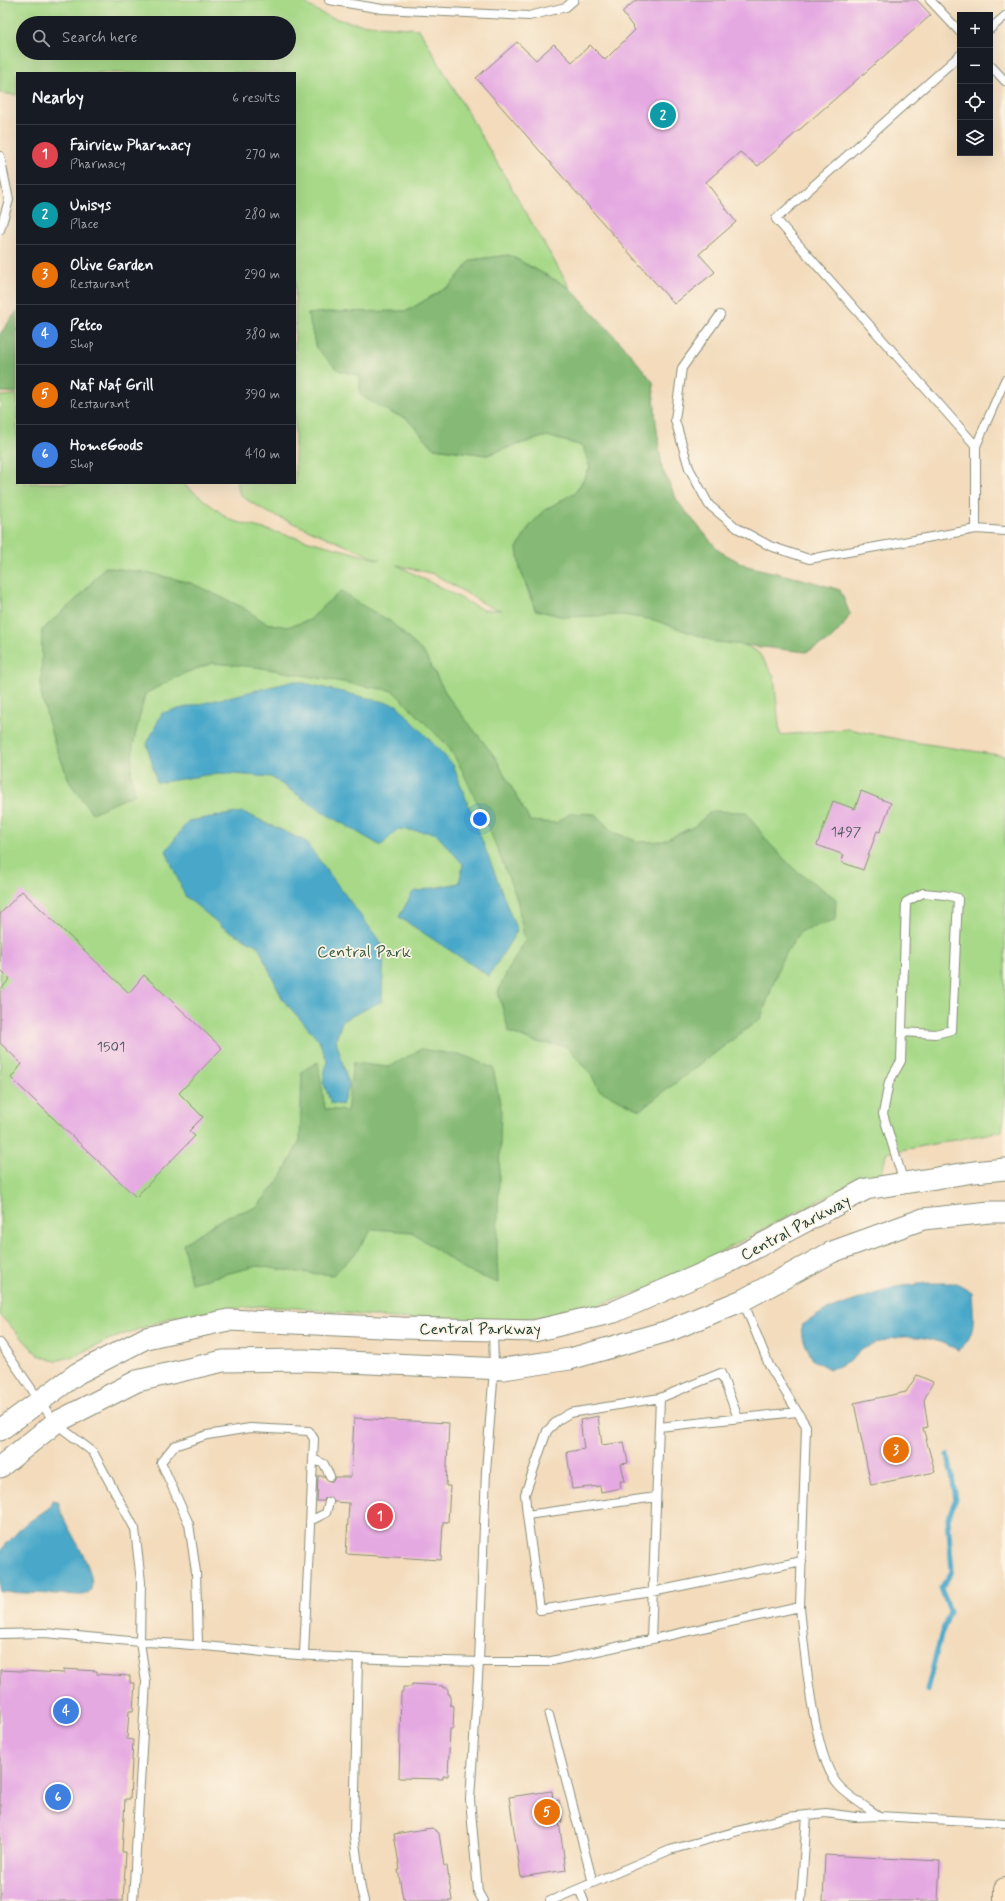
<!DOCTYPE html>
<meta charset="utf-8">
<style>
:root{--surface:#171b24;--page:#242831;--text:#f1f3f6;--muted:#9ea1a6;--line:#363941;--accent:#1f6fb2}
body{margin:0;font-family:Mynerve,sans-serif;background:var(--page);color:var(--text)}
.controls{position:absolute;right:12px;top:12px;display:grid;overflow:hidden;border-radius:0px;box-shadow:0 4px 16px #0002}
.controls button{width:36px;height:36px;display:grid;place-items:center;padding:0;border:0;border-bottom:1px solid var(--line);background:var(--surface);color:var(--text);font:20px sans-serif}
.you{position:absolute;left:480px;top:819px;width:14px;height:14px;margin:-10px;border:3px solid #fff;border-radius:50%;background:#1a73e8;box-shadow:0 0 0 6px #1a73e833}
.badge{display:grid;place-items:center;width:26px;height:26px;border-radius:50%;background:var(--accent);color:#fff;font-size:13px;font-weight:700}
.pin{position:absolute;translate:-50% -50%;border:2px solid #fff;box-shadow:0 1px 4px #0006}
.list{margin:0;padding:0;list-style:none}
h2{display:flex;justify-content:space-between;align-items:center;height:52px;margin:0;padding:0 16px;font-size:17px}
h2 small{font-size:13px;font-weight:400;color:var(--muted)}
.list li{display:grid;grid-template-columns:26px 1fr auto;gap:12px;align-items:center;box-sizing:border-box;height:60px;padding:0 16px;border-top:1px solid var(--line)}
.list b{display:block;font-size:15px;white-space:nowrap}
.list p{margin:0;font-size:13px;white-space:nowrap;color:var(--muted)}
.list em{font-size:13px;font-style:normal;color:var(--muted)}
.icon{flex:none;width:22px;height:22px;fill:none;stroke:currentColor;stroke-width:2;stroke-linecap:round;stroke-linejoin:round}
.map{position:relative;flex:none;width:1005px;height:1901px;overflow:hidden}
.search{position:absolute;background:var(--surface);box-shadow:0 4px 16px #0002;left:16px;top:16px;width:280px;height:44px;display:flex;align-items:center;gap:10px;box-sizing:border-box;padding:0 14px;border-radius:22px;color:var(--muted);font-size:15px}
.panel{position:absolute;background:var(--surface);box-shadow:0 4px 16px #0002;left:16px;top:72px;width:280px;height:412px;border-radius:0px}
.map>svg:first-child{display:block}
.green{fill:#a7d988;stroke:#638b5e;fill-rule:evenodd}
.forest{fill:#85b974;stroke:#527b54}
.water{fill:#4aa8c9;stroke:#34727e}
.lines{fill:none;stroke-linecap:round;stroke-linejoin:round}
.stream{stroke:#4aa8c9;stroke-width:5}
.building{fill:#e5a9e2}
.service-casing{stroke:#898c78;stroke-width:10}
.tertiary-casing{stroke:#898c78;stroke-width:23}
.secondary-casing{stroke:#898c78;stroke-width:24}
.service{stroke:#fff;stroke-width:8}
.tertiary{stroke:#fff;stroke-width:21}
.secondary{stroke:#fde5c5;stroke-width:22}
.labels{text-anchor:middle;stroke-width:3.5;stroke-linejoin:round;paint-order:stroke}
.number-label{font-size:14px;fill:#505860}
.park-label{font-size:16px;fill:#3a5c45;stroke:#fcf5e5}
.street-label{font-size:16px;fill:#1f3d34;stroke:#fcf5e5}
</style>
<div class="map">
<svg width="1005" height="1901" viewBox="0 0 1005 1901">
<rect width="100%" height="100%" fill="#fcf5e5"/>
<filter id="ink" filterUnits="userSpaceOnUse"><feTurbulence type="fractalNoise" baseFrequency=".025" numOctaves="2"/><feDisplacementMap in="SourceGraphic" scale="8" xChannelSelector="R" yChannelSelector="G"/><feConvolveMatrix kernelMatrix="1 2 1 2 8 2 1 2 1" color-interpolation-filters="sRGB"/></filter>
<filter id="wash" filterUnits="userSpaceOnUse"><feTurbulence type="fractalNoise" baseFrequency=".012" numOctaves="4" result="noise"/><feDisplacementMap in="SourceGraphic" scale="16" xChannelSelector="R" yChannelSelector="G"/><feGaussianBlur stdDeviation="0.9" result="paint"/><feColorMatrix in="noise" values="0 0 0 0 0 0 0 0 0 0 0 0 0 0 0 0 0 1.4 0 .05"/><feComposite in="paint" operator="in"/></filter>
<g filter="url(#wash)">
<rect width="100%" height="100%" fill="#f3dbbc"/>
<path class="green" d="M 0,0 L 302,0 C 332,28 381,25 419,29 L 570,288 L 509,255 L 471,260 L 451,285 L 407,311 L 308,314 L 316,347 L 338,370 L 360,376 L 389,412 L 406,418 L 434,448 L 487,455 L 512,446 L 547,436 L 583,446 L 590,468 L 576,492 L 543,511 L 520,569 L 535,610 L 637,611 L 707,625 L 758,652 L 774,676 L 780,735 L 848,729 L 907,741 L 1005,756 L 1005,1112 L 1002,1131 L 886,1153 L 882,1174 L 819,1200 L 652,1288 L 579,1311 L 501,1322 L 392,1318 L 297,1308 L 259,1306 L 176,1316 L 108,1340 L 75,1356 L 55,1361 L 38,1355 L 0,1315 L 0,396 L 17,395 L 17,483 L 182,483 L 230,520 L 380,560 L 267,512 L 241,496 L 236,483 L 295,483 L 295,73 L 17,73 L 17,95 L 0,93 ZM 23,23 L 289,23 L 289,53 L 23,53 ZM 397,565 L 434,574 L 490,607 L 502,610 L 483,610 Z"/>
<path class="forest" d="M 509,255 L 570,288 L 628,351 L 653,382 L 656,422 L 662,469 L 678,502 L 719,551 L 747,566 L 810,581 L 840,590 L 850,614 L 843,626 L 829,641 L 806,652 L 716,642 L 654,620 L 623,615 L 564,617 L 536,610 L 520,569 L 517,548 L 529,527 L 543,511 L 576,492 L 590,468 L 583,446 L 547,436 L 512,446 L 487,455 L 434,448 L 406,418 L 389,412 L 360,395 L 360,376 L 338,370 L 316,348 L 308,314 L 326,312 L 407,311 L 451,285 L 471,260 Z
M 17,311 L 17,393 L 0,392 L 0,334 Z
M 105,567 L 150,573 L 191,583 L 242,607 L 266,623 L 287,627 L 310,620 L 324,605 L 342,591 L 358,603 L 390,621 L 424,653 L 448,697 L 495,757 L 530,821 L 556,823 L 571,813 L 595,814 L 613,832 L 639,842 L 663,841 L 695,826 L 712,811 L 746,812 L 768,842 L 794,869 L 836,899 L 835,920 L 801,931 L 782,959 L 761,1018 L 640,1110 L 599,1090 L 591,1074 L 566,1046 L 534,1042 L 509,1032 L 498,992 L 507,972 L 525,941 L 517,899 L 488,826 L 461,768 L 448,746 L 393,691 L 256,667 L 213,663 L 182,674 L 145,694 L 133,745 L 131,774 L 135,794 L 92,813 L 70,783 L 53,739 L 41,694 L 42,630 L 80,596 Z
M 421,1049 L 465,1056 L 493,1068 L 501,1108 L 497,1252 L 498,1283 L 465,1270 L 412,1232 L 372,1229 L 355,1254 L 333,1275 L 297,1272 L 257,1266 L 191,1283 L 183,1244 L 225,1217 L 257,1207 L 282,1176 L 300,1140 L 302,1071 L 318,1062 L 325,1109 L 347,1111 L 353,1063 L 389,1067 Z"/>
<path class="water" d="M 295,681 L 397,705 L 453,765 L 517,931 L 489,976 L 399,917 L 413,892 L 459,883 L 463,864 L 435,833 L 398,829 L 381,846 L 326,814 L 271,777 L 219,773 L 157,783 L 147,744 L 162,713 Z
M 243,812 L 305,841 L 384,947 L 382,1001 L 342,1021 L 336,1040 L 349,1085 L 342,1105 L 331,1103 L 323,1082 L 327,1060 L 318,1039 L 283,1000 L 258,946 L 224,928 L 185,896 L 166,851 L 188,821 Z
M 926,1283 L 957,1283 L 972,1292 C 973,1314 978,1337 958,1350 C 925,1333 897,1332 863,1349 C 860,1351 857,1355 854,1358 C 847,1364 838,1367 829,1369 L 813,1360 L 802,1337 L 801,1326 L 824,1311 L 895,1287 Z
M 52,1500 L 58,1501 C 60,1507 61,1514 64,1519 C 70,1533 112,1595 80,1595 L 0,1592 L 0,1551 L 23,1526 L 50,1507 Z"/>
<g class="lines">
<path class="stream" d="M 927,1690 L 941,1635 L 950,1612 L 941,1588 L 952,1572 L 948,1518 L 956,1499 L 948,1455"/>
</g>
<g id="blocks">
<path class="building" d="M 636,0 L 917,0 L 931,15 L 758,166 L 740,152 L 706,182 L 736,222 L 699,254 L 715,272 L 674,304 L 476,78 L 517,42 L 536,60 L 554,44 L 572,62 L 590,45 L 605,60 L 635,30 L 622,12 Z
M 861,791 L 891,803 L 880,832 L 877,831 L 863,870 L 841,862 L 844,855 L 817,845 L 833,801 L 855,809 Z
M 22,891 L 129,993 L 144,975 L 222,1048 L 179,1093 L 203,1117 L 189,1131 L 195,1136 L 136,1197 L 11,1078 L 22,1064 L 0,1043 L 0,990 L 10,979 L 0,969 L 0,914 Z
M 917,1375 L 933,1382 L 924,1400 L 928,1427 L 923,1428 L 935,1472 L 871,1485 L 854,1403 L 906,1392 Z
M 598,1416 L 602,1445 L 624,1442 L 628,1463 L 621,1464 L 625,1481 L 620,1481 L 621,1488 L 601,1492 L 600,1486 L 572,1489 L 567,1452 L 584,1449 L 580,1420 Z
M 354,1418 L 449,1423 L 446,1486 L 450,1486 L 448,1522 L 443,1522 L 441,1560 L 346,1554 L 349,1503 L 334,1502 L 330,1497 L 325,1498 L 324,1501 L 317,1501 L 318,1476 L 324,1476 L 329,1481 L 333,1481 L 335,1477 L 351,1477 Z
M 64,1669 L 97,1671 L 97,1674 L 130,1676 L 130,1683 L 135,1683 L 133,1711 L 129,1711 L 127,1739 L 133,1740 L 130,1799 L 125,1799 L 122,1852 L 126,1852 L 123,1901 L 0,1901 L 0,1670 L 64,1673 Z
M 412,1684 L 443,1686 L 443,1688 L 448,1688 L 448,1694 L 450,1694 L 450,1705 L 454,1706 L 453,1729 L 450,1729 L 448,1776 L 443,1776 L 443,1779 L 399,1778 L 401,1692 L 403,1692 L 403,1687 L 411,1687 Z
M 552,1791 L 553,1801 L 559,1800 L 562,1822 L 559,1822 L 566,1870 L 521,1877 L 509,1797 Z
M 432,1828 L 439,1833 L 444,1866 L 447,1866 L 452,1901 L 405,1901 L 404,1898 L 403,1899 L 398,1870 L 400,1870 L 394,1834 Z
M 825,1855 L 940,1861 L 938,1901 L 823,1901 Z"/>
</g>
</g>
<g filter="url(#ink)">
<use href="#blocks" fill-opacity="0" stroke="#898c78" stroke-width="1"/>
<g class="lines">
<g class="service-casing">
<path id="service" d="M 329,0 L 382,9 L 529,16 L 566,7 L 574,0
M 930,0 L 960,32
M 990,29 L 1005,16
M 960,55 L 776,219 L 976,446
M 990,65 L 1005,81
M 0,156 L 9,200 L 0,230
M 720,315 L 682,368 L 675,420 L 689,468 L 709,505 L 737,528 L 770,546 L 809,559 L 976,529 L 1005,531
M 976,529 L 976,446 L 1005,380
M 902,1032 L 935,1034 L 952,1030 L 958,898 L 945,895 L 923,893 L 906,902 L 901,1061 L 889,1082 L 883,1114 L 904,1183
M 0,1343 L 55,1423 L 93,1452 L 135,1529 L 141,1582 L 140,1642 L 45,1633 L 0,1634
M 659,1427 L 797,1412
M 313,1459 L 324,1464 L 330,1476
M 656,1497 L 527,1515 L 540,1610 L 652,1592 L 802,1561
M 527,1515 L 525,1494 L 547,1431 L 558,1420 L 570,1413 L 660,1398
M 310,1521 L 326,1513 L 329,1502
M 800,1607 C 804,1645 813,1761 840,1787 C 851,1798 866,1807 879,1816
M 651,1639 L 660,1398 L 721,1373 L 738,1418
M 198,1644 L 196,1572 L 189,1524 L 161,1462 L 174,1446 L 207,1435 L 250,1428 L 309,1431 L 314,1439 L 304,1654
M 358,1658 L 354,1835 L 361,1889 L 364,1901
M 549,1715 L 593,1883
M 579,1889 L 584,1901
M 133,1901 L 146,1682 L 140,1642 C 185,1643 228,1648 273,1653 C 341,1659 410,1660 479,1662 L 486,1471 L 494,1369 L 493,1330
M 483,1901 L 478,1892 L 470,1799 L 479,1662 L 547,1662 L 800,1607 L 806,1426 L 769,1365 L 743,1301
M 550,1901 L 670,1850 L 788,1817 L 826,1813 L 855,1817 L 879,1816 L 1005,1823
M 801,1901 L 807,1815"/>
</g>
<g class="tertiary-casing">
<path id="tertiary" d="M 0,1430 L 78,1373 L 146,1338 L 228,1320 L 402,1328 L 534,1331 L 614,1312 L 727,1263 L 866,1189 L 974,1172 L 1005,1169
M 0,1467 L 55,1423 L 137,1381 L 223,1361 L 303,1360 L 503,1369 L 570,1359 L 668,1331 L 743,1300 L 832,1252 L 923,1219 L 990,1212 L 1005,1212"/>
</g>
<g class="secondary-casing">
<path id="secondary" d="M 1005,1901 L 1005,1889"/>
</g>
<use href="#service" class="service"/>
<use href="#tertiary" class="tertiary"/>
<use href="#secondary" class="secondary"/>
</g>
</g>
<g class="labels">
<g class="number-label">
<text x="846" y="836">1497</text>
<text x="111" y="1051">1501</text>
</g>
<g class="park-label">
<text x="364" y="957">Central Park</text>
</g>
<g class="street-label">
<text transform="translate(795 1227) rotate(-28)" y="6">Central Parkway</text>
<text x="480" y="1334">Central Parkway</text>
</g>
</g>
</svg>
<div class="controls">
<button>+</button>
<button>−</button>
<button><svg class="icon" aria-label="locate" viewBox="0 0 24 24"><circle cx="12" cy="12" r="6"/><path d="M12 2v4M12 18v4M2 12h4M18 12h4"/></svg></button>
<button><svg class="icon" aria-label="layers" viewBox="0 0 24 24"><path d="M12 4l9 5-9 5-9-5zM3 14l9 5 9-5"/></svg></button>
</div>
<div class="you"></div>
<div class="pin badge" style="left:380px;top:1516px;background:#e0444e">1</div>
<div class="pin badge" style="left:663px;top:115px;background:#0f9aa8">2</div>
<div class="pin badge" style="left:896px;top:1450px;background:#e8710a">3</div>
<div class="pin badge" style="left:66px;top:1711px;background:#3f7fe0">4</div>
<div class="pin badge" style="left:547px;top:1812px;background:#e8710a">5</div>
<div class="pin badge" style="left:58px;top:1797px;background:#3f7fe0">6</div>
<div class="search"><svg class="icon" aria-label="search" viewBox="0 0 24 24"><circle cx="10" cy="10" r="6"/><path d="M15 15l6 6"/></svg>Search here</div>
<section class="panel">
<h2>Nearby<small>6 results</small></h2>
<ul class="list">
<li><span class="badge" style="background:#e0444e">1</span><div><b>Fairview Pharmacy</b><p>Pharmacy</p></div><em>270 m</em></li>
<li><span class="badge" style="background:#0f9aa8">2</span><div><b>Unisys</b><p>Place</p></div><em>280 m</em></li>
<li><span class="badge" style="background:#e8710a">3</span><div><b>Olive Garden</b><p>Restaurant</p></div><em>290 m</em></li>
<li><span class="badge" style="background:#3f7fe0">4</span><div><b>Petco</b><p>Shop</p></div><em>380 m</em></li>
<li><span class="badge" style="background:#e8710a">5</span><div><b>Naf Naf Grill</b><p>Restaurant</p></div><em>390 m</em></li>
<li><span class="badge" style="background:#3f7fe0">6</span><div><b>HomeGoods</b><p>Shop</p></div><em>410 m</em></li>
</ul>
</section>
</div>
